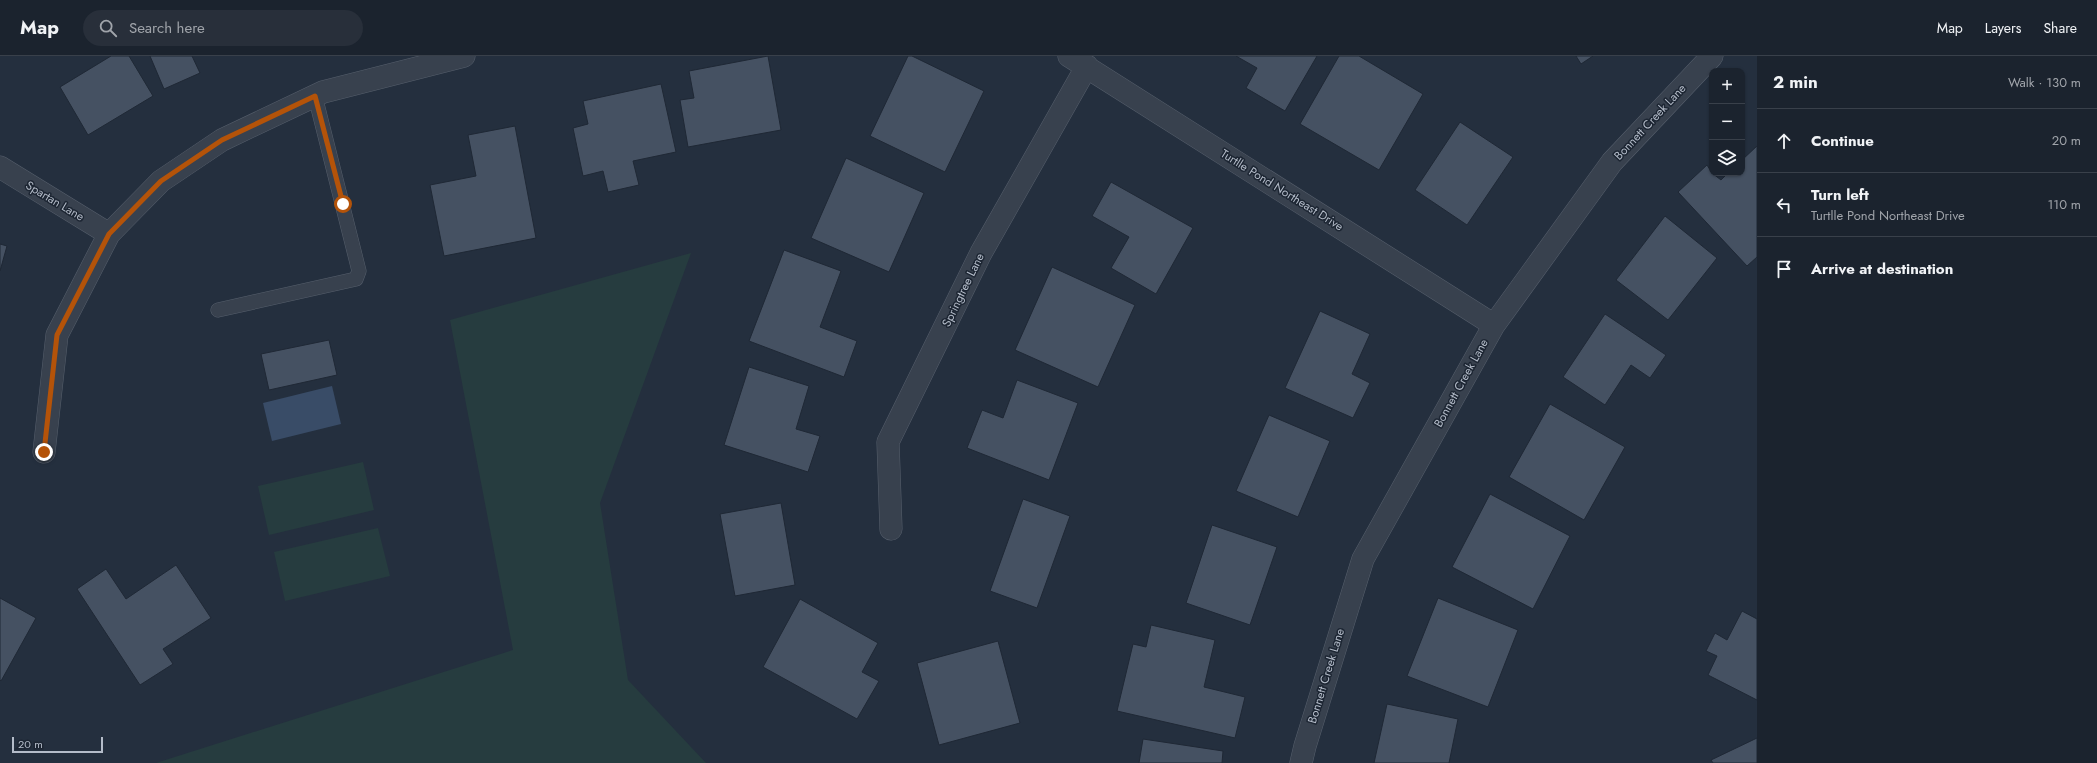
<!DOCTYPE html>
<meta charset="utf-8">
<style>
:root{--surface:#1b232e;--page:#282f3a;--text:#f1f3f6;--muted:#a0a4aa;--line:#39404a}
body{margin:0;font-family:Jost,sans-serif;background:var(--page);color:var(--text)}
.controls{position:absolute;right:12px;top:12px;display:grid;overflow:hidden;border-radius:8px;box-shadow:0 1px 3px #0004}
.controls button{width:36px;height:36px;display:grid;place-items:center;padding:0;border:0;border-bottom:1px solid var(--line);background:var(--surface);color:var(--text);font:20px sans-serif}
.scale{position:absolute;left:12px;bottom:10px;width:91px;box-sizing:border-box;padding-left:4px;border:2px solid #b4bcc9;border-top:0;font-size:11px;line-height:14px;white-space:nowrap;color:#b4bcc9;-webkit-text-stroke:3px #1d2633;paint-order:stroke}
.stop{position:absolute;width:12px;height:12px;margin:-9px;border:3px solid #b45309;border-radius:50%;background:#fff}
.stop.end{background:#b45309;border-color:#fff;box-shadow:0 1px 4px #0008}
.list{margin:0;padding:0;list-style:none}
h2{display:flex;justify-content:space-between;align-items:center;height:52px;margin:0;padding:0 16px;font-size:17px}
h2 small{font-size:13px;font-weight:400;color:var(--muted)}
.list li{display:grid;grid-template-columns:26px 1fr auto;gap:12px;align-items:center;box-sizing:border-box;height:64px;padding:0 16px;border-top:1px solid var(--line)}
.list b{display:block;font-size:15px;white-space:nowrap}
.list p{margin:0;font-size:13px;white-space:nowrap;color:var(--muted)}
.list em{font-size:13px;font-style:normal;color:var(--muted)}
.icon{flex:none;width:22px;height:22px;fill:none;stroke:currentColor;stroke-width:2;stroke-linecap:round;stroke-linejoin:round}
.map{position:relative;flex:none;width:1757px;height:707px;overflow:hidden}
header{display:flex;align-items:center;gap:24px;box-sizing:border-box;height:56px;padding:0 20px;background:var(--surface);border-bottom:1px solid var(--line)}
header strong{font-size:19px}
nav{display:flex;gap:22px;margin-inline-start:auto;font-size:14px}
.search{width:280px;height:36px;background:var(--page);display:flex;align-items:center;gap:10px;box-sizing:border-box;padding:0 14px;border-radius:22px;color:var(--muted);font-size:15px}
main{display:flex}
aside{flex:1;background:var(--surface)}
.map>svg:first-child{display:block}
.green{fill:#263c3f}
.water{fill:#394c67}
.building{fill:#455162;stroke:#1f2835}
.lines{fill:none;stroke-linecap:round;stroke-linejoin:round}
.lane-casing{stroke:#565f6c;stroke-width:15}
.street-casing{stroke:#565f6c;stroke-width:23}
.lane{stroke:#38414e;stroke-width:14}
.street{stroke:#38414e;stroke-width:22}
.route{stroke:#b45309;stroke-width:5}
.labels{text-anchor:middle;stroke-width:3;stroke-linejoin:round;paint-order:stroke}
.street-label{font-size:12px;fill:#b4bcc9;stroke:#1d2633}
</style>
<header>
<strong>Map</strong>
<div class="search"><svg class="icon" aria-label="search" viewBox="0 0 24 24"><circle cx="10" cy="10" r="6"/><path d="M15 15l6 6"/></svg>Search here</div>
<nav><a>Map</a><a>Layers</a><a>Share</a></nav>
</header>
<main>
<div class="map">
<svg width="1757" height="707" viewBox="0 0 1757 707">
<rect width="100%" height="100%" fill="#242f3e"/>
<path class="green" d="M 691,197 L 600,447 L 628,624 L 706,707 L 156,707 L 513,594 L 450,264 Z
M 363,406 L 374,454 L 269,479 L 258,430 Z
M 378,472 L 390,520 L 285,545 L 274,496 Z"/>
<path class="water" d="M 332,330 L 341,368 L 272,385 L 263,347 Z"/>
<path class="building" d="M 111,0 L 129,0 L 153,40 L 88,79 L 60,31 Z
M 150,0 L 192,0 L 200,17 L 164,33 Z
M 768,0 L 781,74 L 688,91 L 680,44 L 694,42 L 689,15 Z
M 908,0 L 912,0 L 984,35 L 945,116 L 870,80 Z
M 1236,0 L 1317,0 L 1285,55 L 1246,32 L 1257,12 Z
M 1339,0 L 1359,0 L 1423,38 L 1379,114 L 1300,68 Z
M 1576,0 L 1593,0 L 1581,8 Z
M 661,28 L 676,96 L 633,105 L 639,129 L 608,136 L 603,115 L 583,120 L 573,72 L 588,68 L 583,45 Z
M 1460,66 L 1513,101 L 1467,169 L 1415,134 Z
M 515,70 L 536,182 L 444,200 L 430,129 L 476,120 L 468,79 Z
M 1757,90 L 1757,201 L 1747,210 L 1678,136 L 1707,109 L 1712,117 L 1721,124 L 1728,117 L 1742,117 L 1742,104 Z
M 846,102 L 924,137 L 889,216 L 811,182 Z
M 1111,126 L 1193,172 L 1156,238 L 1111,212 L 1129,181 L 1092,160 Z
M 1665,160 L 1717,202 L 1668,264 L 1616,224 Z
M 0,188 L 7,190 L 0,215 Z
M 784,194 L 841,215 L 820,271 L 857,285 L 844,321 L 749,285 Z
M 1052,211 L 1135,249 L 1098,331 L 1015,294 Z
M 1320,255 L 1370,278 L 1352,318 L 1370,327 L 1353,362 L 1285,332 Z
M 1605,258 L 1666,299 L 1650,322 L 1631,309 L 1605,349 L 1563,321 Z
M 329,284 L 337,319 L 269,334 L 261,298 Z
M 749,311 L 809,330 L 796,373 L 820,380 L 808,416 L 724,389 Z
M 1017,324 L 1078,347 L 1049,424 L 967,392 L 982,354 L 1003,362 Z
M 1550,348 L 1625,391 L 1584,464 L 1509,421 Z
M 1269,359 L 1330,385 L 1298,461 L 1236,435 Z
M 1490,438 L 1570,480 L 1533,553 L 1452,511 Z
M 1023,443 L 1070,460 L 1037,552 L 990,535 Z
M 781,447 L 795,529 L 735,540 L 720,458 Z
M 1212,469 L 1277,491 L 1250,569 L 1186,547 Z
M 176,509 L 211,562 L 163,593 L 173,608 L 140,629 L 77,533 L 106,513 L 126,543 Z
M 0,542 L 36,562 L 1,625 L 0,624 Z
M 1438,542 L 1518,574 L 1488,651 L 1407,620 Z
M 800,543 L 878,587 L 862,616 L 879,625 L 857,663 L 763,611 Z
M 1742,555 L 1757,563 L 1757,644 L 1708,619 L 1717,600 L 1706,595 L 1715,577 L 1727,584 Z
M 1151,569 L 1215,584 L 1204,631 L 1245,641 L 1235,682 L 1117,655 L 1133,588 L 1146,591 Z
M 998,585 L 1020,667 L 939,689 L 917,607 Z
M 1387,648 L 1458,663 L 1449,707 L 1374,707 Z
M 1757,682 L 1757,707 L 1713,707 L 1711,704 Z
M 1143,683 L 1223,695 L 1222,707 L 1139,707 Z"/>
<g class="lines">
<g class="lane-casing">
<path id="lane" d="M 218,254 L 356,223 L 359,215 L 315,40"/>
</g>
<g class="street-casing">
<path id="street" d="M 1069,0 L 1494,269
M 0,111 L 109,178
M 44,396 L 57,279 L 109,178 L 161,125 L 222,84 L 323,36 L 464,0
M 891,473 L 888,386 L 981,197 L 1087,10
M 1301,707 L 1305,690 L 1363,503 L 1494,269 L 1612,106 L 1712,0"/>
</g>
<use href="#lane" class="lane"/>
<use href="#street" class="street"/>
</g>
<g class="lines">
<path class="route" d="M 44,396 L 57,279 L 109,178 L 161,125 L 222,84 L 315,40 L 343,148"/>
</g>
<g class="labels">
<g class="street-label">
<text transform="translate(1650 66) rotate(-47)" y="4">Bonnett Creek Lane</text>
<text transform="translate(1282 134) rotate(32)" y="4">Turtlle Pond Northeast Drive</text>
<text transform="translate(55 145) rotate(31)" y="4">Spartan Lane</text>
<text transform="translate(963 234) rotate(-64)" y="4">Springtree Lane</text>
<text transform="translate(1461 327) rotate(-61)" y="4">Bonnett Creek Lane</text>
<text transform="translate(1326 620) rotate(-73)" y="4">Bonnett Creek Lane</text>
</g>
</g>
</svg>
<div class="controls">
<button>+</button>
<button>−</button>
<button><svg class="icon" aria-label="layers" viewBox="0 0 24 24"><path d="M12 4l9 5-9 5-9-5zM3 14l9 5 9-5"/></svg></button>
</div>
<div class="scale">20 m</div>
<div class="stop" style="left:343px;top:148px"></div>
<div class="stop end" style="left:44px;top:396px"></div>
</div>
<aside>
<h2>2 min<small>Walk · 130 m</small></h2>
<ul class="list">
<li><svg class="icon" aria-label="ahead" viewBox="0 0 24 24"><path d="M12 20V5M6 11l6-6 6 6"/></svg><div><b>Continue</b></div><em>20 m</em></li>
<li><svg class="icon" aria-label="left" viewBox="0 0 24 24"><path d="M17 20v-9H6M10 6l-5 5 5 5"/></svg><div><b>Turn left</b><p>Turtlle Pond Northeast Drive</p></div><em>110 m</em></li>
<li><svg class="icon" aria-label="arrive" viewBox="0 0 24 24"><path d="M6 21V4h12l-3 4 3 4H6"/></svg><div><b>Arrive at destination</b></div></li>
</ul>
</aside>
</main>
